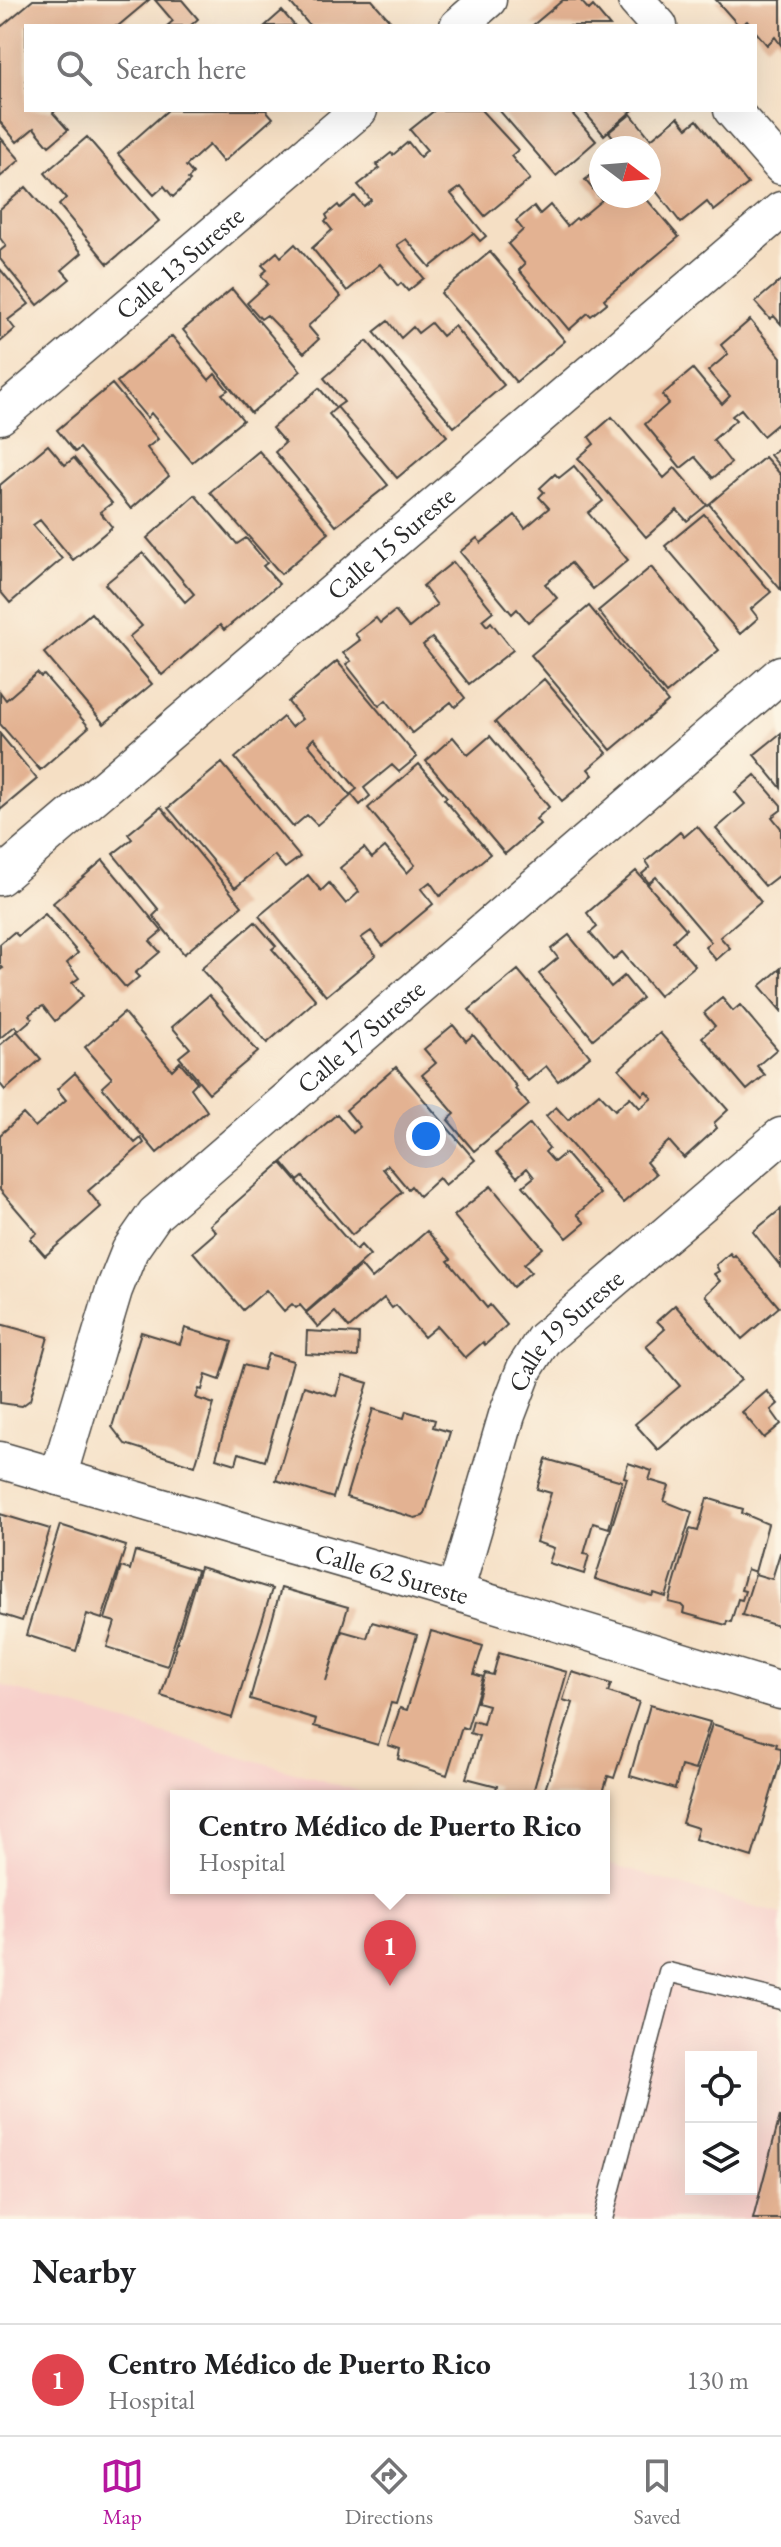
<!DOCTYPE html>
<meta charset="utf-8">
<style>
:root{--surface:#fff;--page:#f6f6f6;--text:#202124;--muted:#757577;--line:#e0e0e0;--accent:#b5179e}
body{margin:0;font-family:"EB Garamond",serif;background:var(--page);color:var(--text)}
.controls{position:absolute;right:24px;bottom:24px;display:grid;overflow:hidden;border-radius:0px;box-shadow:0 8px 32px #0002}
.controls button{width:72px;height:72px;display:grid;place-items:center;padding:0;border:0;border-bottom:2px solid var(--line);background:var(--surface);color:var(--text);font:40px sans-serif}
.compass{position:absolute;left:589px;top:136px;width:72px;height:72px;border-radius:50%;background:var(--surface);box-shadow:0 8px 32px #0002;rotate:106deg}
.you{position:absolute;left:426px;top:1136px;width:28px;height:28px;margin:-20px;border:6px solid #fff;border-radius:50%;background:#1a73e8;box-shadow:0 0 0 12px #1a73e833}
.badge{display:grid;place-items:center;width:52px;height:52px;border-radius:50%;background:var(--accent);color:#fff;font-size:26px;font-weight:700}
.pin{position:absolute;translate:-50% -66px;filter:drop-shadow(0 2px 4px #0008)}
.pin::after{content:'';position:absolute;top:42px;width:28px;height:24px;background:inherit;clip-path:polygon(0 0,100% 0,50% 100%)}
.popup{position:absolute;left:170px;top:1790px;width:440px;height:104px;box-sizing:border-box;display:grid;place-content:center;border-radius:0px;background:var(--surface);filter:drop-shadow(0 2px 6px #0005);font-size:26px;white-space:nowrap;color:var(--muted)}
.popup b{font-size:30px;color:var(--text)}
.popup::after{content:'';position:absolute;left:50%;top:100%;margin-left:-16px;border:16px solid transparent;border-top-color:var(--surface)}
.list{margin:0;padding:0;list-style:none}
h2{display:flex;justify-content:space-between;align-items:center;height:104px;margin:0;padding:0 32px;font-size:34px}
h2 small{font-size:26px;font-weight:400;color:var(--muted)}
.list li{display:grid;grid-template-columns:52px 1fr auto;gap:24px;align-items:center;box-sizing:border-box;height:112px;padding:0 32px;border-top:2px solid var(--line)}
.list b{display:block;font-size:30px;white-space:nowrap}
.list p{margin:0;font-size:26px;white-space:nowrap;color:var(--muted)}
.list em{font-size:26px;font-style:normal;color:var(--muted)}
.icon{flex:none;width:44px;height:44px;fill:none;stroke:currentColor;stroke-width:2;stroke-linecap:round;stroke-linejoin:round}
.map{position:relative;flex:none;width:781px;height:2219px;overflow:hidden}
.search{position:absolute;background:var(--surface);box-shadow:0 8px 32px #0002;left:24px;right:24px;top:24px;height:88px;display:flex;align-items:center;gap:20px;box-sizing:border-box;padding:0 28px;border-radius:0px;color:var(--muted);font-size:30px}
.sheet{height:216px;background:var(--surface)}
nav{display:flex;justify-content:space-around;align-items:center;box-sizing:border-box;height:112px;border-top:2px solid var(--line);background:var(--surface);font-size:22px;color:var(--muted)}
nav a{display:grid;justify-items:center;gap:4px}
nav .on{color:var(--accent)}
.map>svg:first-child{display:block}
.built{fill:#f7d0cb;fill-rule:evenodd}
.building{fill:#e3b292}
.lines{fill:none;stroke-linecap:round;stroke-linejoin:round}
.lane-casing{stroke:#494642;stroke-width:21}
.street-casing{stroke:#494642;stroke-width:39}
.lane{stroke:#fff;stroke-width:18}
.street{stroke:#fff;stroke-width:36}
.labels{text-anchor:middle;stroke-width:6;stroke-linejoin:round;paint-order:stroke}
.street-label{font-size:26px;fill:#2b2b2b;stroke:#fcf5e5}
</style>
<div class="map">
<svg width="781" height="2219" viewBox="0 0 781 2219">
<rect width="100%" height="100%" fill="#fcf5e5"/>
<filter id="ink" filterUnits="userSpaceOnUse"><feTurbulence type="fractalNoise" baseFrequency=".0125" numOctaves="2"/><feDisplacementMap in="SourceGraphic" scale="16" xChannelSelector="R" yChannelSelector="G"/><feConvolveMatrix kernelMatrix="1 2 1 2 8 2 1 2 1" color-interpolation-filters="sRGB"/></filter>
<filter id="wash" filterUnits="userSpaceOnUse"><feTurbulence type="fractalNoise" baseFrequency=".006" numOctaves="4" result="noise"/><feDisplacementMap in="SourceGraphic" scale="32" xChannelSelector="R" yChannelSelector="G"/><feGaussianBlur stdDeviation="1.8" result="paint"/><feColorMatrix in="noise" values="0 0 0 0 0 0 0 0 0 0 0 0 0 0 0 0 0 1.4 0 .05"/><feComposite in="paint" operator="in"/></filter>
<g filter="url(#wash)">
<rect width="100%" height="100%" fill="#f5dfc4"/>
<path class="built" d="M 0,1685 L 375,1796 L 176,1796 L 176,1888 L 604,1888 L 604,1863 L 781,1914 L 781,2219 L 0,2219 ZM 691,2057 L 751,2057 L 751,2189 L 691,2189 Z"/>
<g id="blocks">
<path class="building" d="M 33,0 L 149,0 L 118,26 L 26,26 L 26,110 L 56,110 L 53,113 L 68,130 L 49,146 L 34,128 L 17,142 L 0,122 L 0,24 L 2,26 Z
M 155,0 L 182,0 L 198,19 L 190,26 L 167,26 L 173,21 Z
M 288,0 L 372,0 L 393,24 L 310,26 Z
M 563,0 L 580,0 L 589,10 L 593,6 L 610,26 L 532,26 Z
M 716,0 L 781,0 L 781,45 L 775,37 L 767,45 L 755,31 L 755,26 L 751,26 L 747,21 L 739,26 Z
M 282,11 L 295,26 L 265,26 Z
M 168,110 L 266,110 L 273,118 L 223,162 L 209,145 L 186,166 L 193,174 L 188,179 L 190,181 L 173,197 L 164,186 L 154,195 L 118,154 Z
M 435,110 L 481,110 L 518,150 L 511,156 L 530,179 L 485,216 L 461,187 L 451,194 L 486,236 L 480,241 L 473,233 L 430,267 L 406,239 L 397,245 L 424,278 L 408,291 L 401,283 L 398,286 L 380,264 L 347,291 L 312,248 L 332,230 L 325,221 L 328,219 L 326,215 L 338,205 L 340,208 L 355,196 L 363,206 L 371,200 L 358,185 L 380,168 L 376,165 L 391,153 L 393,155 L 408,142 L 420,157 L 427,150 L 410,130 Z
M 499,110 L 569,110 L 596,141 L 556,176 Z
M 583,110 L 633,110 L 604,135 Z
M 631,114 L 651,139 L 678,117 L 687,128 L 697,120 L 748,184 L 714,211 L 707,202 L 681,223 L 649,182 L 649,148 L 622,148 L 609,132 Z
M 0,137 L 20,160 L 0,177 Z
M 87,137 L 159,221 L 108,264 L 59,205 L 66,198 L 45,173 Z
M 601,167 L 601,196 L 644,196 L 679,237 L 604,299 L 607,303 L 591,316 L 588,313 L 569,330 L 519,270 L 525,264 L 508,244 L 523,230 L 516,221 L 534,206 L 540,214 L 550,205 L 567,226 L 576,218 L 578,220 L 602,200 L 585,180 Z
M 26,187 L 82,253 L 62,270 L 70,279 L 38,305 L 0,259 L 0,251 L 6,246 L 0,238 L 0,209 Z
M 295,244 L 341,297 L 308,326 L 319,339 L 304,353 L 267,315 L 261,319 L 247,303 L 268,284 L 261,275 L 267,270 L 262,265 L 277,252 L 281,257 Z
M 490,252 L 565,341 L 516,382 L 441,293 Z
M 0,269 L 29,304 L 8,320 L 15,329 L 0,342 Z
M 781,280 L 781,324 L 774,316 L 770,319 L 755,302 Z
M 232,289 L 301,371 L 251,413 L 183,330 Z
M 750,320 L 781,357 L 781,421 L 763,436 L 741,409 L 732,416 L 736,420 L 713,440 L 731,463 L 713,478 L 695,457 L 681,468 L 645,424 L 669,403 L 662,395 L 693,369 L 722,404 L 730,396 L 708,371 L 728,354 L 721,345 Z
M 388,321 L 401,338 L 413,327 L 418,333 L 431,323 L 442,336 L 454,326 L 504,385 L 454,427 L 374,332 Z
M 172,336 L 209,380 L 215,374 L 228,390 L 222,394 L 243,420 L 192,462 L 151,413 L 147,418 L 117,382 Z
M 367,341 L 447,436 L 397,478 L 337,407 L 344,402 L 324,378 Z
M 112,384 L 158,439 L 147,448 L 169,476 L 131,509 L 80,448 L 75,452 L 57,430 Z
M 319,388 L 336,408 L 329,414 L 388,485 L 336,526 L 275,452 L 285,443 L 272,428 Z
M 612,417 L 664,478 L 675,468 L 707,505 L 687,521 L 677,510 L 646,537 L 578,458 L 594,444 L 589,437 Z
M 48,445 L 65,465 L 74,458 L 112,503 L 100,512 L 112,527 L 73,560 L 40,520 L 33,525 L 62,559 L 10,603 L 0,591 L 0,485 Z
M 781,446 L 781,468 L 770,455 Z
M 259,451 L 329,533 L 281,574 L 210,492 Z
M 765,457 L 781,475 L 781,590 L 709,504 Z
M 574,466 L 603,501 L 588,513 L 628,560 L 593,589 L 571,563 L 545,584 L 557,598 L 528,622 L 517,609 L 512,614 L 460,552 L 477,538 L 481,543 L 515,515 L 525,528 L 549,508 L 539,497 L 544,492 L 540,488 L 555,474 L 559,478 Z
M 195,495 L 237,544 L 246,538 L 267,563 L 263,566 L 279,584 L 224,630 L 220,625 L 162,675 L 129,637 L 142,626 L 105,584 L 143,553 L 185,602 L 194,594 L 147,538 Z
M 704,514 L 771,592 L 751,609 L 758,618 L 740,634 L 665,546 Z
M 453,562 L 493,611 L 482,620 L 487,626 L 491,622 L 513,650 L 469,684 L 432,638 L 423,645 L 465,698 L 455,707 L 451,702 L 412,733 L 386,700 L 379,706 L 346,664 L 351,661 L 343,653 L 360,640 L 355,634 L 376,618 L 380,623 L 395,611 L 409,628 L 437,605 L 423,586 Z
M 651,567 L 719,650 L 666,694 L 598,611 Z
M 589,606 L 668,702 L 611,750 L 531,655 Z
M 91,613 L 152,684 L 104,724 L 44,653 Z
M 337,661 L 417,757 L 399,772 L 392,765 L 364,788 L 370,796 L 360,805 L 351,794 L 357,789 L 314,738 L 308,744 L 351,796 L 317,825 L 307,815 L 293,827 L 235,758 L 283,717 L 291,727 L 302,719 L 288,702 Z
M 37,673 L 41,677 L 44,675 L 89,727 L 40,770 L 0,724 L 0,692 L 6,700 Z
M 544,679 L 607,753 L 588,769 L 593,775 L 562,801 L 495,722 Z
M 781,733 L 781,788 L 754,755 Z
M 0,734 L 37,779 L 0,810 Z
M 490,736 L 549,807 L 536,819 L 540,824 L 505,854 L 426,761 L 453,737 L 468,755 Z
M 222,763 L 300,857 L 285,868 L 274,855 L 235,888 L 168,808 Z
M 419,764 L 447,797 L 444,799 L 490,854 L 440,896 L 430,882 L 421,889 L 433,904 L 383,946 L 371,931 L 361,938 L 376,955 L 326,996 L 259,916 L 308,875 L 321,891 L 329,883 L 346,904 L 359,892 L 340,868 L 364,848 L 372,858 L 385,847 L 407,873 L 415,865 L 368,808 Z
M 755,775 L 781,805 L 781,810 L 772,817 L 781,828 L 781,880 L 778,876 L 765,886 L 716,829 L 745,804 L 735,792 Z
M 161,807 L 242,906 L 184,954 L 153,916 L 159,910 L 113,854 L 132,839 L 128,834 Z
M 697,826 L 761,902 L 720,937 L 730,948 L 716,960 L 705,947 L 711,942 L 656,877 L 649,883 L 642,874 L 650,867 L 646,861 L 680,832 L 684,837 Z
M 103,860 L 162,931 L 150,941 L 160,952 L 135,973 L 139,977 L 126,988 L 53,903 Z
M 636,871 L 686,929 L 673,941 L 695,966 L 659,996 L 622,952 L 613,960 L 590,933 L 597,927 L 587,913 Z
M 45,914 L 78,953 L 67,963 L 79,978 L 72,983 L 83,996 L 55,1021 L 43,1006 L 37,1009 L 29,1015 L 32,1019 L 19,1030 L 15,1026 L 0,1038 L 0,970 L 3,968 L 0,965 L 0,944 L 14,932 L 18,936 Z
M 255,922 L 276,946 L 272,949 L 316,1000 L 267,1043 L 201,969 Z
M 569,935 L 611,987 L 624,976 L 642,998 L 593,1039 L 539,974 L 558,958 L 551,949 Z
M 781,968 L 781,1011 L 760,986 Z
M 518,970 L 590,1056 L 558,1081 L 546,1066 L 528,1081 L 469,1010 Z
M 209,995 L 258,1052 L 209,1093 L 179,1057 L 190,1048 L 172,1027 Z
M 722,998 L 733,1011 L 740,1005 L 777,1049 L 757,1066 L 765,1075 L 747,1090 L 702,1037 L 715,1026 L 704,1013 Z
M 124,1013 L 172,1070 L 180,1062 L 197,1082 L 191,1088 L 207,1111 L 157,1153 L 102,1087 L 112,1078 L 85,1047 Z
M 453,1025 L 466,1041 L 473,1035 L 517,1087 L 515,1089 L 529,1105 L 474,1151 L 448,1120 L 455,1114 L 422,1075 L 436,1063 L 424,1049 Z
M 17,1031 L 41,1059 L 5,1090 L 0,1084 L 0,1045 Z
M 660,1033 L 728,1110 L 714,1123 L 717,1128 L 684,1158 L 669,1141 L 646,1162 L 656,1174 L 623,1203 L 546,1116 L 556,1107 L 568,1120 L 599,1093 L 615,1110 L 630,1097 L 640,1108 L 652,1098 L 646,1091 L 642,1095 L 619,1069 Z
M 396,1067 L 475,1160 L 445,1185 L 439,1178 L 419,1196 L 411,1186 L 408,1189 L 388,1165 L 383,1169 L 402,1192 L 352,1235 L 303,1177 L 298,1181 L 282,1162 L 337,1114 L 353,1133 L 360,1127 L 346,1110 Z
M 75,1073 L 135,1143 L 141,1138 L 144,1143 L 88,1191 L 101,1207 L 45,1256 L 30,1239 L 37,1233 L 0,1190 L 0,1135 L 23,1114 L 35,1127 L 66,1100 L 57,1089 Z
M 530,1124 L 549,1148 L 545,1152 L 554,1162 L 565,1153 L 600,1194 L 577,1214 L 585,1223 L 567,1238 L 523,1186 L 534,1177 L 527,1168 L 517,1177 L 496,1153 Z
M 281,1163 L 356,1250 L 361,1245 L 370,1255 L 306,1312 L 300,1305 L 296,1308 L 292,1304 L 284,1311 L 266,1290 L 243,1310 L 193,1252 L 216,1232 L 210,1225 Z
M 491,1186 L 543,1248 L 524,1264 L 531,1272 L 513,1287 L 454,1216 Z
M 781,1209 L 781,1267 L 753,1232 Z
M 427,1231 L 451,1259 L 448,1261 L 487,1308 L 490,1305 L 507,1325 L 485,1345 L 483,1342 L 465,1358 L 437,1326 L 424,1337 L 396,1305 L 392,1308 L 384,1298 L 349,1328 L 335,1312 L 318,1327 L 306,1313 L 361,1266 L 372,1279 Z
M 730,1253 L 733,1257 L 735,1255 L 779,1307 L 742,1339 L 705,1295 L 720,1281 L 714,1274 L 719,1271 L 716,1265 Z
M 675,1305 L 741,1380 L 658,1450 L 635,1424 L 680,1386 L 646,1346 L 665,1329 L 657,1321 Z
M 0,1324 L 48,1337 L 30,1400 L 22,1406 L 0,1403 Z
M 185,1328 L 232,1342 L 220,1380 L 206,1375 L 202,1390 L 199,1389 L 196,1398 L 214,1404 L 195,1466 L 125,1444 L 112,1427 L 141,1332 L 180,1344 Z
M 307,1331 L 359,1334 L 358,1357 L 306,1354 Z
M 268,1354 L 293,1361 L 265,1461 L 239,1453 L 236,1464 L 216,1458 L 243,1365 L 263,1370 Z
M 342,1375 L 368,1383 L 333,1498 L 276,1480 L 304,1386 L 336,1396 Z
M 767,1391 L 778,1404 L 771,1410 L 781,1424 L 764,1438 L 742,1412 Z
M 373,1409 L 404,1418 L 406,1411 L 435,1420 L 433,1427 L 450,1432 L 425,1514 L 423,1516 L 415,1518 L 346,1497 Z
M 546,1459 L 622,1481 L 609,1528 L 593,1523 L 584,1554 L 589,1555 L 584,1574 L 549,1563 L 554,1548 L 536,1542 L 551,1493 L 537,1489 Z
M 628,1463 L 652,1471 L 649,1480 L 669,1486 L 664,1501 L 692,1512 L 666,1597 L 654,1593 L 652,1596 L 595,1579 L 627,1478 L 624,1477 Z
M 707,1498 L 743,1509 L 742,1513 L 768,1524 L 755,1572 L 747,1569 L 741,1590 L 745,1591 L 742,1600 L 738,1599 L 731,1622 L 727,1621 L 726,1625 L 683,1613 L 684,1608 L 681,1605 L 669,1602 L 690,1529 L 698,1531 Z
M 0,1514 L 50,1529 L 22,1621 L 0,1614 Z
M 60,1525 L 126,1546 L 102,1619 L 87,1614 L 76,1651 L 26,1635 Z
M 135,1551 L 197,1570 L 167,1666 L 107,1647 L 115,1622 L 105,1619 L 121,1567 L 130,1570 Z
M 780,1553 L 781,1553 L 781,1627 L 742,1615 L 755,1574 L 772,1579 Z
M 200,1567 L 272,1589 L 232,1718 L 161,1696 Z
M 281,1588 L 348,1607 L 326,1681 L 342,1631 L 367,1638 L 372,1622 L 417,1635 L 396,1704 L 391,1703 L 378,1745 L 314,1726 L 316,1719 L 250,1699 Z
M 431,1631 L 483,1646 L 474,1674 L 483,1677 L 467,1729 L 462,1727 L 447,1775 L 398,1759 L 400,1749 L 388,1745 L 400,1708 L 407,1710 Z
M 499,1653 L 567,1672 L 532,1796 L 494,1796 L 497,1786 L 466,1778 L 479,1736 L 470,1733 L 473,1721 L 483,1724 L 488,1705 L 477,1702 L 485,1673 L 493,1675 Z
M 572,1672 L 611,1684 L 608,1692 L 639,1702 L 614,1778 L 608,1776 L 602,1796 L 543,1796 L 573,1703 L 563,1700 Z
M 650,1705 L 710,1722 L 695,1770 L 681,1766 L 675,1789 L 630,1776 Z
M 712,1724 L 777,1744 L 776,1747 L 781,1748 L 781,1760 L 752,1857 L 695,1839 L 698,1828 L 682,1823 Z
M 780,2116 L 781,2219 L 753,2219 Z"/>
</g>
</g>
<g filter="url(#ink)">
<use href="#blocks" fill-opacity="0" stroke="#494642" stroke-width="2"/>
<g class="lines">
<g class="lane-casing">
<path id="lane" d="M 603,2219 L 668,1972 L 781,2000"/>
</g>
<g class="street-casing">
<g id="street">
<path d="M 636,0 L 659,26"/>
<path d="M 458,26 L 488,0"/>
<path d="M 732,110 L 781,166"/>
<path id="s1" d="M 0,416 L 359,110"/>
<path id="s2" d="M 0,877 L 781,210"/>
<path id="s3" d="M 0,1460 L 455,1592 L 781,1691"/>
<path id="s4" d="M 58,1477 L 114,1290 L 130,1250 L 155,1214 L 781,674"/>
<path id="s5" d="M 455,1592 L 507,1415 L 525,1368 L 543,1340 L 781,1136"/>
</g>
</g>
<use href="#lane" class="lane"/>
<use href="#street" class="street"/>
</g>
</g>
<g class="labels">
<g class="street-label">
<text dy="9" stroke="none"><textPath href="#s1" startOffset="236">Calle 13 Sureste</textPath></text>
<text dy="9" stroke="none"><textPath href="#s2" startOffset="514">Calle 15 Sureste</textPath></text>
<text dy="9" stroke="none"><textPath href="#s4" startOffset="554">Calle 17 Sureste</textPath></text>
<text dy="9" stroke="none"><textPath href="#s5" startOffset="290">Calle 19 Sureste</textPath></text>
<text dy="9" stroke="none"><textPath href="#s3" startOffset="408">Calle 62 Sureste</textPath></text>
</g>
</g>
</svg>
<div class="controls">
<button><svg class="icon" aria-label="locate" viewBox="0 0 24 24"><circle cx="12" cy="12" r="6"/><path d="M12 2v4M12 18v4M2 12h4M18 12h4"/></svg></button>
<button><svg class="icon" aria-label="layers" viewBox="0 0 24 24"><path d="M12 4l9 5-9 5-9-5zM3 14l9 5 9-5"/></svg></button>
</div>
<svg class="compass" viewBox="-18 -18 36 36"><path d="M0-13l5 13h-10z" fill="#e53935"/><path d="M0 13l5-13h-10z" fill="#757577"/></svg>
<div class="you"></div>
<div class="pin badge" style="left:390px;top:1986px;background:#e0444e">1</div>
<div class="popup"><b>Centro Médico de Puerto Rico</b>Hospital</div>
<div class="search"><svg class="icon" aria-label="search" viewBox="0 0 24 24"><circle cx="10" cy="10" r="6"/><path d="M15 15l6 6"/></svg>Search here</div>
</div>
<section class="sheet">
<h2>Nearby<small></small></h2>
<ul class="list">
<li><span class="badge" style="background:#e0444e">1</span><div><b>Centro Médico de Puerto Rico</b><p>Hospital</p></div><em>130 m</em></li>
</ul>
</section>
<nav>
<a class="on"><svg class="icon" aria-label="map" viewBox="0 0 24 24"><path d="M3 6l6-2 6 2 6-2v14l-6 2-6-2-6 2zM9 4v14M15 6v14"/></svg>Map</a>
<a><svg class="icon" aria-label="directions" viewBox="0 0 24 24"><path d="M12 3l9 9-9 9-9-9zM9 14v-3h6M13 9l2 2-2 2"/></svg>Directions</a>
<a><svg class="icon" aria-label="saved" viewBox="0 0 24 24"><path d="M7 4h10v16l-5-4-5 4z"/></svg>Saved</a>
</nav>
